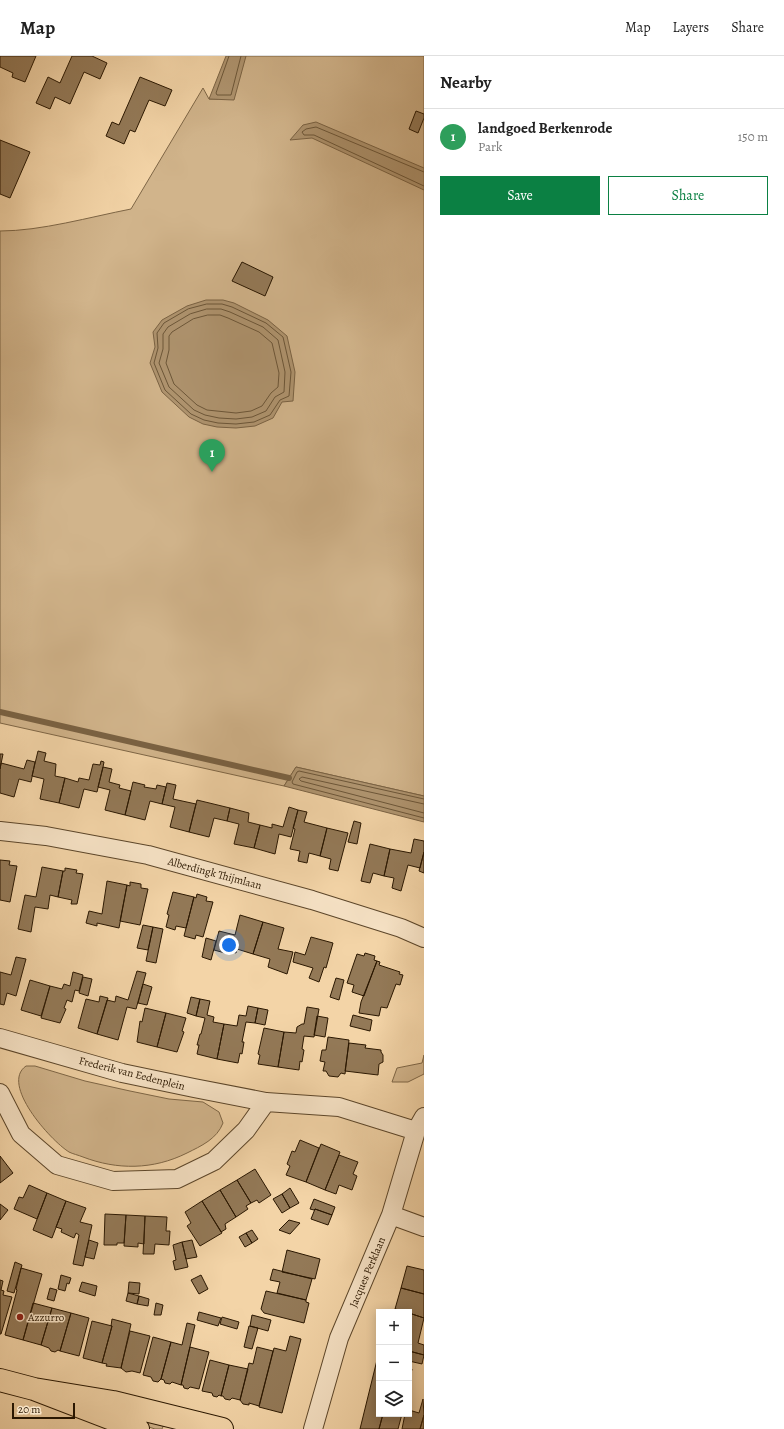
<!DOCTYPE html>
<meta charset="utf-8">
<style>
:root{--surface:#fff;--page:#f6f6f6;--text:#222;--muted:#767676;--line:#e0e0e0;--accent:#0b8043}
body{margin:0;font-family:Alegreya,serif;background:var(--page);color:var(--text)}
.controls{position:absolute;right:12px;bottom:12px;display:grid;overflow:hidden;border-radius:0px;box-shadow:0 2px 10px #0003}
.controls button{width:36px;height:36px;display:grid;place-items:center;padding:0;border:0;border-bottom:1px solid var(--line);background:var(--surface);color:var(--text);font:20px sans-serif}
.scale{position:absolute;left:12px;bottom:10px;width:63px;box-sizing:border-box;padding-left:4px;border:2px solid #2a1701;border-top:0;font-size:11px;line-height:14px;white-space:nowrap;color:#2a1701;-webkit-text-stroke:3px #f7e3c6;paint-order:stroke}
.you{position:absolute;left:229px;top:889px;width:14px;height:14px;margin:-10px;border:3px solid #fff;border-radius:50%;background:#1a73e8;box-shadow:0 0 0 6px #1a73e833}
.badge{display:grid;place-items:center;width:26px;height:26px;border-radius:50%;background:var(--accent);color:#fff;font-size:13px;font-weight:700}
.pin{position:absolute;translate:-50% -33px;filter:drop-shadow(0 1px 2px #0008)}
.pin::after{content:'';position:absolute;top:21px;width:14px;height:12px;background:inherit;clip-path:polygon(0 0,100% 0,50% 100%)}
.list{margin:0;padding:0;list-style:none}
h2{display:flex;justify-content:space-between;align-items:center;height:52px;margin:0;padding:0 16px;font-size:17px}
h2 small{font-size:13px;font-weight:400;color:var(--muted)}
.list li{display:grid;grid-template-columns:26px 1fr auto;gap:12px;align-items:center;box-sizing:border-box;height:56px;padding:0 16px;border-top:1px solid var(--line)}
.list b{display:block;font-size:15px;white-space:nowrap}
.list p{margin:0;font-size:13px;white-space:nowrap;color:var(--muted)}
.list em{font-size:13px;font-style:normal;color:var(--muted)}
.actions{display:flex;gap:8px;padding:12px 16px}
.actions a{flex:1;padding:9px 0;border:1px solid var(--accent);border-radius:0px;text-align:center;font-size:14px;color:var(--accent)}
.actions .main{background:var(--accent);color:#fff}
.icon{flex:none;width:22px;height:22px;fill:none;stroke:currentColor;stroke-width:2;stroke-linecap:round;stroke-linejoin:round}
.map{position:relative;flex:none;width:424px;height:1373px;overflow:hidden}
header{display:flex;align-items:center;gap:24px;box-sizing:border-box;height:56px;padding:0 20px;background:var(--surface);border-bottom:1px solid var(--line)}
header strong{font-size:19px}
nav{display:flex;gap:22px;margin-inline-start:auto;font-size:14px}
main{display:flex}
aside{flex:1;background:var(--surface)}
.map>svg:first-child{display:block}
.green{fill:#d1b48b;stroke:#7e6646}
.water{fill:#af946f;stroke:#7a6243}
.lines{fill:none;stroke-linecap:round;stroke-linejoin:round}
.shore{stroke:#6c5638;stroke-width:1}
.stream{stroke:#7a6243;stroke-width:6}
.building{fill:#937957;stroke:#2a1701}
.minor-casing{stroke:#5c462a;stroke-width:20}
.primary-casing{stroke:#2a1701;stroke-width:24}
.minor{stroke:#f7e3c6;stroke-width:18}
.primary{stroke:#f3d4a7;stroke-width:22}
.poi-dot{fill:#8f2418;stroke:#f7e3c6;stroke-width:1.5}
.labels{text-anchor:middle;stroke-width:3;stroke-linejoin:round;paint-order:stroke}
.street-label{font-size:11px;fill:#2a1701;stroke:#f7e3c6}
.poi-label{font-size:11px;fill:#2a1701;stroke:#f7e3c6;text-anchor:start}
</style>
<header>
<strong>Map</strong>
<nav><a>Map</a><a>Layers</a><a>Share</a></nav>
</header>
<main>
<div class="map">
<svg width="424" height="1373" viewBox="0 0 424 1373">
<rect width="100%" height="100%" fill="#f3d4a7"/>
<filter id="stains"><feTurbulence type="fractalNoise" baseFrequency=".005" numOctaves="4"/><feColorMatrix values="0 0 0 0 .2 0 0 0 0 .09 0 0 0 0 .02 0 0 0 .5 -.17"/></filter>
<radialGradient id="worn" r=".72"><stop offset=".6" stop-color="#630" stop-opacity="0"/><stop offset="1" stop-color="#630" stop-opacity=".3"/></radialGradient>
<path class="green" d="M 234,0 L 424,0 L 424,740 L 296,711 L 284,730 L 0,667 L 0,175 C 41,175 90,161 131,153 L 203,32 L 209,43 L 218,43 Z
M 424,999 L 424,1018 L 408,1026 L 392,1026 L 397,1012 L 422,1007 Z
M 26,1010 L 35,1010 L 85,1025 L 130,1035 L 169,1043 L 203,1046 L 219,1056 L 223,1067 C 217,1083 201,1090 187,1097 C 153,1114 117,1114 83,1101 C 78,1099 73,1098 69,1096 C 50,1084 0,1028 26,1010 Z
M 116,1360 L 165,1366 L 162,1373 L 155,1373 Z"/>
<path class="water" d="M 226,0 L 246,0 L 234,44 L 209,43 Z
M 316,66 L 424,112 L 424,134 L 312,82 L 290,84 L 303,69 Z
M 206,244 L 223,244 L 234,247 L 268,264 L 287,280 L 295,316 L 293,345 L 282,346 L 273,362 L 255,370 L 236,372 L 217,371 L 203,368 L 189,361 L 162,336 L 150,307 L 155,291 L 153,276 L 162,264 L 187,250 Z
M 296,711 L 424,740 L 424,766 L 284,730 Z"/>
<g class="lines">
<path class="shore" d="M 229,0 L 216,37 L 217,39 L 231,39 L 241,0
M 424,116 L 316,71 L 306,73 L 302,76 L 304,79 L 314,79 L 424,130
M 207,248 L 222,248 L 232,251 L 266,267 L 283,281 L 291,316 L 289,340 L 280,344 L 270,359 L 254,366 L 236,368 L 218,367 L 204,364 L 191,358 L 165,334 L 154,307 L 158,292 L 157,277 L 164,267 L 188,253 Z
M 207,253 L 221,253 L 230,256 L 263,271 L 278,284 L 285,316 L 284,336 L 275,341 L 266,355 L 252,361 L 236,363 L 219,362 L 205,359 L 194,354 L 169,331 L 159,307 L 163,293 L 163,278 L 168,271 L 190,258 Z
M 208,259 L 220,259 L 228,262 L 259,276 L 272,287 L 279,317 L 278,331 L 271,337 L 262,350 L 251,355 L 236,357 L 207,354 L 197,349 L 174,328 L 166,307 L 169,294 L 169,280 L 172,276 L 193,263 Z
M 424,743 L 299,715 L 297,716 L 292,726 L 293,728 L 424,762
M 424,748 L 302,721 L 299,723 L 301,725 L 424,757"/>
<path class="stream" d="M 0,656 L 289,722"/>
</g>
<path class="building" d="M 0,0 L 36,0 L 25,26 L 12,21 L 13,17 L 0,11 Z
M 72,0 L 92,0 L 107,7 L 100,23 L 84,16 L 70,48 L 55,41 L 50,53 L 36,47 L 48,21 L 60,27 Z
M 140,21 L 172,34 L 165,50 L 149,44 L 135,76 L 130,74 L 124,88 L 106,80 L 112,66 L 119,69 Z
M 416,55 L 424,58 L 424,62 L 418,77 L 409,73 Z
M 0,84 L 30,96 L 10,142 L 0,138 Z
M 242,206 L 273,221 L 265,240 L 232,225 Z
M 38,695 L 46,697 L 44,705 L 56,708 L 55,720 L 65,722 L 59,747 L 40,743 L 44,723 L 32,720 Z
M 0,698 L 3,698 L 0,713 Z
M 27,704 L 35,706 L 31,726 L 19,723 L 14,741 L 0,737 L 0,713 L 1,707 L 24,713 Z
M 101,705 L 104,706 L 103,711 L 97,736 L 84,733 L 79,752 L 59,747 L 65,722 L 78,726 L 79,722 L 89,724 L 93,708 L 100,709 Z
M 103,711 L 112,713 L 109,726 L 120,729 L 119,732 L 131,735 L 125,759 L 105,754 L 110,734 L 98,731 Z
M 133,726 L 145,729 L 144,731 L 156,733 L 157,729 L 166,731 L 162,748 L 150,745 L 145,764 L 125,759 Z
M 167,727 L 176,729 L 173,743 L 196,748 L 189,776 L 170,771 L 175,751 L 162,748 Z
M 197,744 L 230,752 L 227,765 L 214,762 L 209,781 L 189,776 Z
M 289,751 L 298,754 L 291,781 L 279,778 L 275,798 L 254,792 L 260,769 L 272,772 L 272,768 L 283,771 Z
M 230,752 L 249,757 L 248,766 L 260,769 L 254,792 L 234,788 L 239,768 L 227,765 Z
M 298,754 L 307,756 L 304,766 L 327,772 L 320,800 L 309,797 L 307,807 L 298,805 L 300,795 L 290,793 L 295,773 L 293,772 Z
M 354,765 L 361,767 L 357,788 L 348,786 Z
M 327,772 L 348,777 L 338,815 L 329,813 L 331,803 L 320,800 Z
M 414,783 L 424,785 L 424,796 L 420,812 L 408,809 L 401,835 L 392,832 L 394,822 L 384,820 L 390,793 L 411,797 Z
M 370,788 L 390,793 L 384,820 L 373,817 L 370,827 L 361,825 Z
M 424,796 L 424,817 L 419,815 Z
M 0,804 L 10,805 L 9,809 L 17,810 L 10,846 L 0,844 Z
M 42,811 L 63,815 L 58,841 L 50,839 L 48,853 L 35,851 L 31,876 L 18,873 L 25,839 L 36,841 Z
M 65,812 L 77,814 L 76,817 L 83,818 L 77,848 L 71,848 L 72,844 L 58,841 L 63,815 L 65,815 Z
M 107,825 L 127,829 L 119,872 L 97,867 L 97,870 L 86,867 L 89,855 L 102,858 Z
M 130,826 L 141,828 L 141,832 L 148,833 L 140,869 L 120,865 L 127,829 L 130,830 Z
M 173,836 L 194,841 L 186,872 L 176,870 L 175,874 L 166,871 L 169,859 L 167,858 Z
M 197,838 L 207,841 L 206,845 L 213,846 L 203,881 L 196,879 L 195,883 L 184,880 L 194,841 L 196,842 Z
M 240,859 L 263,866 L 253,898 L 237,893 L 236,897 L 226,894 L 225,897 L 214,894 L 219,875 L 235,879 Z
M 263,866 L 284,872 L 278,893 L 293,896 L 287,918 L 268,911 L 270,903 L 253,898 Z
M 143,869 L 153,871 L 148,894 L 137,892 Z
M 153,871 L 163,873 L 156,907 L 146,905 Z
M 311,881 L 333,887 L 326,912 L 324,911 L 319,926 L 309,922 L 313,912 L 293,906 L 295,896 L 305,899 Z
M 206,882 L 216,885 L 211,904 L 202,901 Z
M 365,897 L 375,900 L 374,904 L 377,905 L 364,940 L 352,936 L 354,929 L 347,927 L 357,898 L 364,900 Z
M 16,901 L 26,903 L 16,940 L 7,937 L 4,949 L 0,948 L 0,916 L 11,919 Z
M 377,905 L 380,906 L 379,909 L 400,916 L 399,918 L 403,919 L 400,929 L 396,928 L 387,952 L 381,951 L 379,960 L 359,957 L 361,946 Z
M 137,915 L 146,917 L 136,953 L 127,951 L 118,984 L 97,978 L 107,944 L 115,946 L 116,940 L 128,944 Z
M 73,916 L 83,919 L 79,935 L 75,934 L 72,946 L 67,944 L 64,952 L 66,953 L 60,967 L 41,962 L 50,930 L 62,933 L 64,928 L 70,930 Z
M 83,921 L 92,923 L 88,940 L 79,937 Z
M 336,922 L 344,924 L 339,944 L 330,941 Z
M 30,924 L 50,930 L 41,960 L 21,954 Z
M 143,928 L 152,931 L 147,949 L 138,947 Z
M 100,940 L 108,942 L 97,978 L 78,972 L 86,943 L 99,946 Z
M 191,941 L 200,943 L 196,960 L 187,957 Z
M 200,943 L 210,945 L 207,959 L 214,961 L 213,966 L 224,968 L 217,1003 L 197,998 L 199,989 L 197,989 L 200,978 L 201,978 L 205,962 L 196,960 Z
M 248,950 L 258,952 L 255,967 L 246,966 L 242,986 L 244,986 L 242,998 L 240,997 L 238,1007 L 217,1003 L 224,968 L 237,970 L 239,959 L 246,960 Z
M 307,951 L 319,953 L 314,981 L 304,980 L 302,993 L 304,994 L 302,1006 L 300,1005 L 299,1014 L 278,1011 L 284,976 L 296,977 L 297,971 L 302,968 L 304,968 Z
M 145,952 L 166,957 L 157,991 L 137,986 L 140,965 L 142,966 Z
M 258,952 L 268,954 L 265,969 L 255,967 Z
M 166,957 L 186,962 L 182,975 L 184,976 L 177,996 L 157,991 Z
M 353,959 L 372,964 L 370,975 L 350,970 Z
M 317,960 L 328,962 L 325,981 L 314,979 Z
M 264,972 L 284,976 L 278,1011 L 258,1008 L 260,999 L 258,998 Z
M 328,981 L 349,984 L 345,1018 L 341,1017 L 338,1021 L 329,1020 L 326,1015 L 323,1015 L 325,1006 L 320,1005 L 322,994 L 326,994 Z
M 349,987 L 366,989 L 365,992 L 381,994 L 381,996 L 383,999 L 383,1006 L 379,1008 L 378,1019 L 345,1015 Z
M 300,1084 L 319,1092 L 306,1126 L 286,1119 L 290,1110 L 287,1108 L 292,1095 L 295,1096 Z
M 321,1088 L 340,1096 L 325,1134 L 306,1126 Z
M 339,1099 L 358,1106 L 353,1118 L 357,1120 L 352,1134 L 339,1129 L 336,1138 L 325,1134 Z
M 0,1100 L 13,1117 L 0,1127 Z
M 255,1113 L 271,1139 L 259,1147 L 257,1144 L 251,1147 L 237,1124 Z
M 237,1124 L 251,1147 L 246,1150 L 248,1153 L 236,1161 L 220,1134 Z
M 29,1129 L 47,1137 L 37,1163 L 14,1153 L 19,1141 L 23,1142 Z
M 290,1132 L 299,1147 L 290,1152 L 282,1138 Z
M 220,1134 L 236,1161 L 225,1168 L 226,1173 L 221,1176 L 202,1145 Z
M 47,1137 L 66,1145 L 52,1182 L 33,1174 Z
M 282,1138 L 290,1152 L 282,1157 L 273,1143 Z
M 314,1143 L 335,1151 L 332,1159 L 315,1153 L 314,1154 L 310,1153 Z
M 66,1145 L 86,1152 L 80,1166 L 92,1169 L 83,1210 L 73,1208 L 79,1179 L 76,1177 L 74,1182 L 61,1176 L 62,1173 L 56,1171 Z
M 202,1145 L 222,1177 L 200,1190 L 187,1170 L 191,1167 L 185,1156 Z
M 0,1148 L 8,1154 L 0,1164 Z
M 315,1153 L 332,1159 L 328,1169 L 311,1163 Z
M 105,1158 L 126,1159 L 124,1187 L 117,1187 L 117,1189 L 104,1189 Z
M 126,1159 L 145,1160 L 144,1188 L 138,1187 L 138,1191 L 124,1190 Z
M 145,1160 L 167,1161 L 166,1175 L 170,1175 L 169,1189 L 155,1188 L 154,1198 L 143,1198 Z
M 289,1164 L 300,1167 L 290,1178 L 279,1174 Z
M 252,1174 L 258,1183 L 252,1187 L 246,1177 Z
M 246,1177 L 252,1187 L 245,1191 L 239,1181 Z
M 89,1184 L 98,1187 L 94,1203 L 85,1201 Z
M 192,1184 L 197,1201 L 186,1203 L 182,1186 Z
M 182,1186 L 188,1211 L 175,1214 L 173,1205 L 176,1204 L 173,1189 Z
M 287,1194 L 320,1203 L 315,1223 L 282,1216 Z
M 15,1206 L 22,1209 L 14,1237 L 7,1235 Z
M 407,1210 L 424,1214 L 424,1238 L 401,1232 Z
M 21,1212 L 42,1218 L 23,1284 L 5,1279 L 17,1234 L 16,1233 Z
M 273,1213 L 312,1223 L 306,1244 L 277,1237 L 280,1226 L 270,1224 Z
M 61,1219 L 71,1222 L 69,1228 L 67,1227 L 65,1235 L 58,1233 Z
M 201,1219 L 208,1233 L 199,1238 L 191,1224 Z
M 0,1224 L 3,1225 L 1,1234 L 4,1235 L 3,1239 L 12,1241 L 1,1278 L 0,1278 Z
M 82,1226 L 97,1230 L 95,1240 L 79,1235 Z
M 129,1226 L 140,1227 L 139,1238 L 128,1237 Z
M 50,1232 L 57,1234 L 54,1245 L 47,1243 Z
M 401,1232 L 424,1238 L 424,1262 L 409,1257 L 409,1256 L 395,1253 Z
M 266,1235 L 306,1244 L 306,1246 L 309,1247 L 304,1267 L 264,1257 L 261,1253 Z
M 128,1237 L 139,1240 L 137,1248 L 126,1245 Z
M 139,1240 L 149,1243 L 148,1250 L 137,1248 Z
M 33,1247 L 52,1252 L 41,1289 L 23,1284 Z
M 156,1247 L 163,1249 L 161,1259 L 154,1259 Z
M 52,1252 L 71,1257 L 60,1295 L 58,1294 L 55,1296 L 51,1295 L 49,1292 L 41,1289 Z
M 395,1253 L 404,1256 L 394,1256 Z
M 199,1256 L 221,1262 L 218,1270 L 197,1264 Z
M 71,1257 L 89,1262 L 79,1300 L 60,1295 Z
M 409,1257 L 424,1262 L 418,1287 L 424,1289 L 424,1299 L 409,1295 Z
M 252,1259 L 271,1264 L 268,1275 L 250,1270 Z
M 222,1261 L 239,1266 L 237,1273 L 220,1268 Z
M 112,1263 L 131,1268 L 121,1312 L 106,1310 L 107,1308 L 102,1307 L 112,1270 L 111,1270 Z
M 92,1265 L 112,1270 L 102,1307 L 83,1302 Z
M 187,1267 L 195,1269 L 181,1329 L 172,1326 L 170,1328 L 165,1327 L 164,1324 L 161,1323 L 171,1286 L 182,1289 Z
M 249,1270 L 258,1272 L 252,1293 L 244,1291 Z
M 130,1275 L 150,1280 L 140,1317 L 132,1315 L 126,1316 L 121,1312 Z
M 290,1280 L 301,1283 L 282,1357 L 259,1351 L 274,1292 L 286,1295 Z
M 153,1281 L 171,1286 L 161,1323 L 158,1326 L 153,1325 L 151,1321 L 143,1319 Z
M 190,1291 L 209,1296 L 199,1333 L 190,1331 L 188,1333 L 184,1332 L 183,1329 L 181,1329 Z
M 257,1291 L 273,1295 L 259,1350 L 249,1347 L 249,1349 L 243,1348 L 240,1344 L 249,1307 L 253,1308 Z
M 409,1295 L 424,1299 L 422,1308 L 409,1305 Z
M 210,1304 L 229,1309 L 221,1340 L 219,1339 L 217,1341 L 213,1340 L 212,1337 L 202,1335 Z
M 377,1304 L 379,1305 L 379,1358 L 383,1358 L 379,1373 L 360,1373 Z
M 229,1309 L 248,1313 L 240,1344 L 232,1342 L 230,1344 L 225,1343 L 223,1340 L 221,1340 Z
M 409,1313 L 412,1313 L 409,1328 Z
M 423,1343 L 424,1359 L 420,1373 L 402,1373 L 405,1358 L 409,1358 L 409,1354 L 419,1357 Z
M 383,1358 L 402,1358 L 398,1373 L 379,1373 Z
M 424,1359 L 424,1373 L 420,1373 Z"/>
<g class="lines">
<g class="minor-casing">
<path id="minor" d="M 0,775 L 46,780 L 148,799 L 312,844 L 401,872 L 424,882
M 0,982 L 122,1017 L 194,1032 L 266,1046 L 339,1051 L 416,1075
M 0,1037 L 21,1078 L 57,1109 L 113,1125 L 177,1123 L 214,1105 L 246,1074 L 266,1046
M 391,1159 L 424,1171
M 313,1373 L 339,1282 L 391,1159 L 416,1075 L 424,1061"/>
</g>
<g class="primary-casing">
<path id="primary" d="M 0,1324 L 34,1333 L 138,1373
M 34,1333 L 113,1346 L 222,1373"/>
</g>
<use href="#minor" class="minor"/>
<use href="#primary" class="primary"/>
</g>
<circle class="poi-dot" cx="20" cy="1261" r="4"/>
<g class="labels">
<g class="street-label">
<text transform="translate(215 817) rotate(15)" y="4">Alberdingk Thijmlaan</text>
<text transform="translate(132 1017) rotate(14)" y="4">Frederik van Eedenplein</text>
<text transform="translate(367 1216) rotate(-67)" y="4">Jacques Perklaan</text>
</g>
<g class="poi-label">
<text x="28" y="1265">Azzurro</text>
</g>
</g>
<rect width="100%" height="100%" filter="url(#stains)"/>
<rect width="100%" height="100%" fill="url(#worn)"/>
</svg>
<div class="controls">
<button>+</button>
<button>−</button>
<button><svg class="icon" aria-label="layers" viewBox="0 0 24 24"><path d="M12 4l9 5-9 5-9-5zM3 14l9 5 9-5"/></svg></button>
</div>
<div class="scale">20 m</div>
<div class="you"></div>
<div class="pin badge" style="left:212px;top:416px;background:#2e9e5b">1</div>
</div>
<aside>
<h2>Nearby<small></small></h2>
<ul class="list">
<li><span class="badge" style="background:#2e9e5b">1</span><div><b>landgoed Berkenrode</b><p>Park</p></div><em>150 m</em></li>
</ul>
<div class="actions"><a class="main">Save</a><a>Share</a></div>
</aside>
</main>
